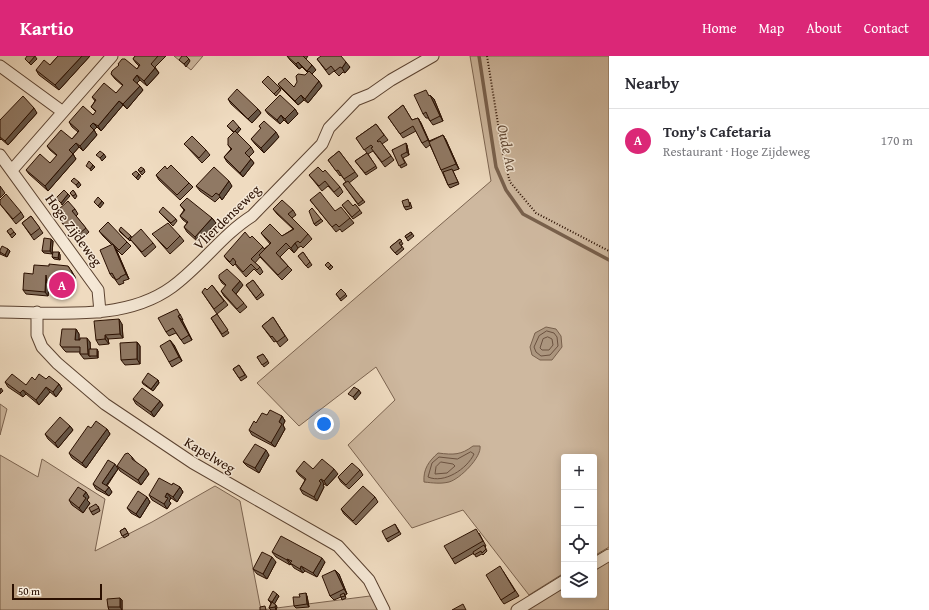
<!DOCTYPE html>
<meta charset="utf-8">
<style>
:root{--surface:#fff;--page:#f7f7f7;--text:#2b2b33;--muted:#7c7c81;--line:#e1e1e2;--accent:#db2777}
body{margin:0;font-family:"Gentium Book Plus",serif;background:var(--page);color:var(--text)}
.controls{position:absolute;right:12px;bottom:12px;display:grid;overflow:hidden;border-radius:4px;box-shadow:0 2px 10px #0003}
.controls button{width:36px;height:36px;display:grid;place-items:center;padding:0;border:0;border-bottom:1px solid var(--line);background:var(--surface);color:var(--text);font:20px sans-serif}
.scale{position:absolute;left:12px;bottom:10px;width:90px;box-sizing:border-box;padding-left:4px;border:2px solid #2a0f00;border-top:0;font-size:11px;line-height:14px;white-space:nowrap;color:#2a0f00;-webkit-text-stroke:3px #f5e8d6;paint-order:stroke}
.you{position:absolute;left:324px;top:368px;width:14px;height:14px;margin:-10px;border:3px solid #fff;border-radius:50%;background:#1a73e8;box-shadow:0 0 0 6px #1a73e833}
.badge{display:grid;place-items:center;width:26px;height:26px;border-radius:50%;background:var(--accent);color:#fff;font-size:13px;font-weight:700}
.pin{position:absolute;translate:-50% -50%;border:2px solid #fff;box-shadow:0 1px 4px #0006}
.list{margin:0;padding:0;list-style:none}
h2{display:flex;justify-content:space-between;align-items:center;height:52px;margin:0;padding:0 16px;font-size:17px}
h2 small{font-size:13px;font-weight:400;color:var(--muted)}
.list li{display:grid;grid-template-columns:26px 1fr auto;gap:12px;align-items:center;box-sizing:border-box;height:64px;padding:0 16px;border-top:1px solid var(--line)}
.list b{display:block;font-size:15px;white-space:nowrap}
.list p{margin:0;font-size:13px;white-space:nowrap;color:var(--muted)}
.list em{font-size:13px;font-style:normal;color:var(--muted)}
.icon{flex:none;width:22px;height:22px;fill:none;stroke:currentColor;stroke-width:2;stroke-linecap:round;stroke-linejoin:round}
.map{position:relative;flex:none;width:609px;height:554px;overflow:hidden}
header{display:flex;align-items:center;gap:24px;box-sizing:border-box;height:56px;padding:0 20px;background:var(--accent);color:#fff}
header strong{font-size:19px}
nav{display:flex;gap:22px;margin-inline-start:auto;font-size:14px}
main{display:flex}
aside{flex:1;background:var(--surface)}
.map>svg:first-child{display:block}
.green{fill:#ceb89f;stroke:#7c6450}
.water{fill:#ac967f;stroke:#78604c}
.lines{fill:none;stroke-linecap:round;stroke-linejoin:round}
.shore{stroke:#6b5240;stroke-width:1}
.stream{stroke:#78604c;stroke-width:3.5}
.minor-casing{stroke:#5b4230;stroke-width:13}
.path{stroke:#2a0f00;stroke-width:2;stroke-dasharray:1 2;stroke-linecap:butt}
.minor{stroke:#f5e8d6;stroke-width:11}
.wall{fill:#7c6856;stroke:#2a0f00}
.shaded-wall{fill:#655546;stroke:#2a0f00}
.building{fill:#907964;stroke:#2a0f00}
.labels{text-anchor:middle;stroke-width:3;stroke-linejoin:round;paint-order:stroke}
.street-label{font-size:14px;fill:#2a0f00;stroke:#f5e8d6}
.water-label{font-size:15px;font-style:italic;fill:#644c39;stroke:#f5e8d6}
</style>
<header>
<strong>Kartio</strong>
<nav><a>Home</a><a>Map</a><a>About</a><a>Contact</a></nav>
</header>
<main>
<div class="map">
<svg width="609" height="554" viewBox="0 0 609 554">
<rect width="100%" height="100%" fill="#efdbc0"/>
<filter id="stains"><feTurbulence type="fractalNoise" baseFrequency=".005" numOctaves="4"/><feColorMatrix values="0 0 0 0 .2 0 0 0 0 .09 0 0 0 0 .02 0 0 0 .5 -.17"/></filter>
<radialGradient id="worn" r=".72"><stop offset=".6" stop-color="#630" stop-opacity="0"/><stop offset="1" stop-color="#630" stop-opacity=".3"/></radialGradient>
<path class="green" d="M 174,0 L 203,0 L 191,14 Z
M 470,0 L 609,0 L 609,491 L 594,500 L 594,401 L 564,401 L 564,517 L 529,539 L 463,454 L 412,472 L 348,389 L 395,344 L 376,311 L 299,370 L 257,327 L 491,125 Z
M 0,348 L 7,353 L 0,379 Z
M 0,399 L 38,421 L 42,403 L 105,443 L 95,495 L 152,466 L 215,430 L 240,445 L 261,554 L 370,540 L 373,540 L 379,554 L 0,554 Z
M 609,504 L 609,554 L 527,554 L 564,531 L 564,539 L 594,539 L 594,513 Z"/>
<path class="water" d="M 546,271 L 556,273 L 561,280 L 562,291 L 552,304 L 540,304 L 532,299 L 530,291 L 535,277 Z
M 473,390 L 480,390 C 482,401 460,423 449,426 C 441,428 433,427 424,426 C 423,413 429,405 438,397 C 454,399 461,399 473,390 Z"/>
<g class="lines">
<path class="shore" d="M 547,275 L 554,277 L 557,281 L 558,290 L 550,299 L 541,300 L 536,296 L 534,291 L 539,280 Z
M 548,281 L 552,283 L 553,289 L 549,294 L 542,294 L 540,292 L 543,283 Z
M 471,396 L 474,398 C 467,413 444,428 428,421 L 432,407 L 439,401 L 457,403 Z
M 441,406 L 453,408 L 455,410 L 447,417 L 435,418 L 436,411 Z"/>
<path class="stream" d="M 479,0 L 496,111 L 506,134 L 523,158 L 609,204"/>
<g class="minor-casing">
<path id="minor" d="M 0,10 L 63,56
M 0,99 L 98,234 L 100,256
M 12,114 L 112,0
M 0,256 C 56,256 124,266 172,231 C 201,210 222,179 252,160 L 322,88 L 329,72 L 356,44 L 371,38 L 391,24 L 433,0
M 37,256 L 37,279 L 42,291 L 57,307 L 105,348 L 193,407 L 338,490 L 369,524 L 384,554
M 594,508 L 609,499
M 517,554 L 564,525"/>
</g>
<path class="path" d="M 487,0 L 504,105 L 510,126 L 536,157 L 609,195"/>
<use href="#minor" class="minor"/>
</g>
<path class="wall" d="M 58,0 L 90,0 L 59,34 L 39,19 L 36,14 L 50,9 Z
M 135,0 L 166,0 L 155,11 L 159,17 L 147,30 L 140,24 L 137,27 L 143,34 L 127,53 L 123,49 L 101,75 L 97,71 L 94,74 L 97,79 L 83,95 L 79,91 L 73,98 L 76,103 L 48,135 L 29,118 L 26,114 L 50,107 L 57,100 L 50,94 L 47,90 L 72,83 L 78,76 L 72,71 L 69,66 L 93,59 L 96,56 L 91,51 L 95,45 L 92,41 L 116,37 L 123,30 L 115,23 L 111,18 L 137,13 L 139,10 L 136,7 L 133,3 Z
M 287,0 L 308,0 L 306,3 L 316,14 L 312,18 L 322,30 L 308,47 L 304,44 L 298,49 L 282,33 L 278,28 L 294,31 L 308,17 L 302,11 L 299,13 L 290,4 Z
M 317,3 L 350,11 L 345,17 L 343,16 L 339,20 L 334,15 L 329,19 Z
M 262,26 L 280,32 L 281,34 L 276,40 Z
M 430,39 L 434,43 L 443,65 L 433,69 L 428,62 L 426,62 L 423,58 Z
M 228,43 L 258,53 L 261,57 L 252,67 L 231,48 Z
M 403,49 L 412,64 L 418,62 L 421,67 L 429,85 L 443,79 L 446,84 L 459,113 L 453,115 L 459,128 L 450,132 L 448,129 L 430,89 L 426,92 L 422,87 L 416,75 L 403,82 L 388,61 Z
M 295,53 L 298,58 L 288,68 L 284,64 L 280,68 L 268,58 L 265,54 Z
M 37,57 L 8,89 L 1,83 L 0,84 L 0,64 Z
M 376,68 L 388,84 L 382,88 L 394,104 L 385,111 L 373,95 L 368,98 L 377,112 L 366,119 L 355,105 L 367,97 L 356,82 Z
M 227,70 L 239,71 L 241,73 L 237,77 L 251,91 L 254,96 L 249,101 L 254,107 L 243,121 L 227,106 L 224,101 L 231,93 L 228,89 L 234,77 Z
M 259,70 L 279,81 L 264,97 L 255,88 L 251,83 L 261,73 Z
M 184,88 L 206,94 L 210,99 L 202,107 L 188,92 Z
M 407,89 L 409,99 L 403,102 L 407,109 L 401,112 L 392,94 Z
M 339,95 L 358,120 L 349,127 L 365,146 L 359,150 L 343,128 L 346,126 L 341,119 L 340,120 L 328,104 Z
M 144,113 L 145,116 L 142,119 L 138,114 Z
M 167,113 L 189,127 L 193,131 L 180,144 L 159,124 L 156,119 Z
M 323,116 L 340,131 L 343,136 L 338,141 L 328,130 L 322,135 L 309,119 Z
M 0,130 L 5,137 L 0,142 Z
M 196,130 L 232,130 L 222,144 L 220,141 L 215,146 L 200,135 Z
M 73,134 L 77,140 L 75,143 L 70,137 Z
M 310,144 L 350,162 L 354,167 L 342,176 L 340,173 L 336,176 Z
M 410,146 L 412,152 L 406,154 L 404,151 Z
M 0,148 L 21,156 L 24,161 L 16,168 Z
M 355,148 L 362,157 L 353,163 L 342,149 L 353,150 Z
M 180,149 L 212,162 L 216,167 L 198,186 L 187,176 L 184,171 L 187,167 L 183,164 L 180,160 L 184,154 Z
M 75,153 L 78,158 L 76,160 L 89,176 L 78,186 L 62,167 L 62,159 L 58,154 Z
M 273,153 L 293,154 L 296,159 L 292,162 L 308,178 L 312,183 L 303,192 L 301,190 L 298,192 L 294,197 L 289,192 L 280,201 L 288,210 L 292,214 L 282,224 L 260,201 L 255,207 L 260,211 L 263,216 L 260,219 L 254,213 L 246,221 L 238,212 L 235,208 L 233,210 L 227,204 L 224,200 L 250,182 L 263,191 L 264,193 L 270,188 L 265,182 L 261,177 L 282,180 L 293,173 L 277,158 Z
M 159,156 L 176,163 L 177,165 L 173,170 Z
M 31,160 L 43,177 L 34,184 L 22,167 Z
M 321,163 L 323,165 L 316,170 L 314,168 Z
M 119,174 L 132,182 L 153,187 L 156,191 L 145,201 L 131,184 L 130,185 L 120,176 Z
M 7,175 L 14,176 L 16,178 L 12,182 Z
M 99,175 L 127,186 L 131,190 L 122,199 L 116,193 L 129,223 L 123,225 L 124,227 L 119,229 L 114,222 L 113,222 L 110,218 L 112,189 L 103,180 Z
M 411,176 L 414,180 L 408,185 L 405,180 Z
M 152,178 L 180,180 L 184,185 L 170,198 L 156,182 Z
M 400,183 L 403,188 L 401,189 L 404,193 L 397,199 L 390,191 Z
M 53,185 L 52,198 L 44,197 L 42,195 Z
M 8,193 L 10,195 L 7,201 L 0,198 L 0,194 Z
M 59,196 L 60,199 L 60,204 L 54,203 L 52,201 Z
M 303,196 L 312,209 L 308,212 L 298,200 Z
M 325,209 L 331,209 L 333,211 L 330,214 Z
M 71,214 L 75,221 L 74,234 L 50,232 L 49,230 L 48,240 L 26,238 L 23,234 L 33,218 Z
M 219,222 L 243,229 L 236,238 L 247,251 L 240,257 L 224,240 L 221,235 L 226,230 L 222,227 Z
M 253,224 L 264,239 L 257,244 L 246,229 Z
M 212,229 L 228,249 L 217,258 L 202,236 L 207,234 Z
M 341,233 L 347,240 L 341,245 L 336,238 Z
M 180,258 L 183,264 L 182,264 L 192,284 L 184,288 L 176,277 L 169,280 L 166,276 Z
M 217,258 L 229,277 L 223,281 L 211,262 Z
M 273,261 L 288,284 L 280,291 L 276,285 L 274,286 L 262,270 Z
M 122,268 L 123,282 L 108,283 L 109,288 L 99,289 L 96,284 Z
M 76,273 L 79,278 L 79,284 L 90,286 L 90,293 L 98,295 L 98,302 L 84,303 L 80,298 L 80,296 L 66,296 L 64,294 L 60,289 Z
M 137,286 L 140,290 L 140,308 L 125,309 L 121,304 Z
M 174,289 L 182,305 L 172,311 L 169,306 Z
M 263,298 L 269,307 L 264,311 L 257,301 Z
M 239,309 L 247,321 L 241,325 L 233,313 Z
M 46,323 L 59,328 L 62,333 L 56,341 L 50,336 L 39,349 L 26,338 L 23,341 L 8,331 L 5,326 L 26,329 L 35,324 Z
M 158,324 L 159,327 L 153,335 L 143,328 L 142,326 Z
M 133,343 L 163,349 L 154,361 L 136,348 Z
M 267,359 L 282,360 L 285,365 L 283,369 L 285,373 L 275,391 L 252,379 L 249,374 L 256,367 Z
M 70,370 L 73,374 L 58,392 L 48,383 L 45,378 Z
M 107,373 L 110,378 L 86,412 L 72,402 L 69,397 Z
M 269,399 L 259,417 L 247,410 L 243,406 Z
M 132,401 L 136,406 L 149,418 L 141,429 L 120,415 L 117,410 Z
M 118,413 L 107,430 L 112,436 L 109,440 L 96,433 L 93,428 Z
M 313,413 L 338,418 L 327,430 L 324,428 L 323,429 L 324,431 L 317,445 L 303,438 L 300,433 L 305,424 L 299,419 L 296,415 Z
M 360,414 L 363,419 L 349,433 L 341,426 L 338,421 Z
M 172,429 L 180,431 L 183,436 L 177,446 L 171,442 L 169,445 L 171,447 L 167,453 L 152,444 L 149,439 Z
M 89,441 L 87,444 L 90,447 L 83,457 L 72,449 L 69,444 Z
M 147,441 L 150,446 L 140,462 L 131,457 L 127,452 Z
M 375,441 L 378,446 L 356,469 L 344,458 L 341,453 Z
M 98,450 L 100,455 L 93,459 L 91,456 Z
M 395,468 L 401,478 L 388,486 L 386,483 Z
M 125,472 L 129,479 L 124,482 L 120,475 Z
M 479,477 L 486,490 L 485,491 L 487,495 L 483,499 L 482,498 L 476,501 L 474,497 L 455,508 L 452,503 Z
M 272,496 L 325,506 L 317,521 L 305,515 L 303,517 L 294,512 L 291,508 L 290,509 L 276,501 Z
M 276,506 L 267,523 L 257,518 L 253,513 Z
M 335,514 L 339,518 L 347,538 L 345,539 L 346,542 L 342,544 L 341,541 L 334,544 L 330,540 Z
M 503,515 L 519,540 L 504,548 L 501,544 Z
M 279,540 L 274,548 L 277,551 L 276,554 L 271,554 L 269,552 L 271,547 L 268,544 Z
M 307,540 L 309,551 L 296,552 L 294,550 Z
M 120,542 L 122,544 L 122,554 L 109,554 L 108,551 Z"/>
<path class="shaded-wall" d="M 35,0 L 37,3 L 31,9 L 29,7 Z
M 82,0 L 90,0 L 59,34 L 55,29 Z
M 189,3 L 190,5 L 186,11 L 184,8 Z
M 298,6 L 302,11 L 299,13 L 296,8 Z
M 346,6 L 350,11 L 345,17 L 342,12 Z
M 312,9 L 316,14 L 311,19 L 307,15 Z
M 155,12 L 159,17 L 147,30 L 144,25 Z
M 137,19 L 140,24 L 136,28 L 133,24 Z
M 319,25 L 322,30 L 308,47 L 305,43 Z
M 140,30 L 143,34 L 127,53 L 123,48 Z
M 301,39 L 304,44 L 298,49 L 295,45 Z
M 430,39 L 434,43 L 443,65 L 440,60 Z
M 119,45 L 123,49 L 101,75 L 98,70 Z
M 34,52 L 37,57 L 8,89 L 5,85 Z
M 258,53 L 261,57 L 252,67 L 248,63 Z
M 295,53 L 298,58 L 288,68 L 285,63 Z
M 281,59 L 284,64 L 280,68 L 277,64 Z
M 418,62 L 421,67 L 431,89 L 428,84 Z
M 93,67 L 97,71 L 94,74 L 97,79 L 83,95 L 80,90 L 90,70 Z
M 239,71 L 241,73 L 236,79 L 234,76 Z
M 276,76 L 279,81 L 264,97 L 261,92 Z
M 443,79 L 446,84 L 459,113 L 456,108 Z
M 76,87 L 79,91 L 72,99 L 69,94 Z
M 406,87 L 407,89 L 409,99 L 407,96 Z
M 73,98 L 76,103 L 48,135 L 45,130 Z
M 104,98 L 106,101 L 102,105 L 100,102 Z
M 251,103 L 254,107 L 243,121 L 240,117 Z
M 93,109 L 95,111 L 91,115 L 90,113 Z
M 139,118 L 141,120 L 138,124 L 136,122 Z
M 229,125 L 232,130 L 222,144 L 219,139 Z
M 79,126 L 81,129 L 78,132 L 76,129 Z
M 68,138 L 70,140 L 62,149 L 61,147 Z
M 102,145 L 104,147 L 100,152 L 98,150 Z
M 212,162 L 216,167 L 198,186 L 195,181 Z
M 131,180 L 132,182 L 130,185 L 128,183 Z
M 51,183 L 53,185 L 52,198 L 50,195 Z
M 295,187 L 298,192 L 294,197 L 291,192 Z
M 113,188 L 116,193 L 129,223 L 126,218 Z
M 8,193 L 10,195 L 7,201 L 5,199 Z
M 59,196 L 60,199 L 60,204 L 58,202 Z
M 68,210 L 75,221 L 74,234 L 71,229 Z
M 46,219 L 47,227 L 49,230 L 48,240 L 45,236 Z
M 240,225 L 243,229 L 236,238 L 232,234 Z
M 178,260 L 182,264 L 192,284 L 189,279 Z
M 119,263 L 122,268 L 123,282 L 120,278 Z
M 76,273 L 79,278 L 79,289 L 75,284 Z
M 105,279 L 108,283 L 109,288 L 105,283 Z
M 87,282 L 90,286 L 91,300 L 89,300 L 88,298 Z
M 170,284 L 174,289 L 182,305 L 179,301 Z
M 137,286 L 140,290 L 140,308 L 137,303 Z
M 97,293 L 98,295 L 98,302 L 97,300 Z
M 158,324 L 159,327 L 153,335 L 151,333 Z
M 59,328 L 62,333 L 56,341 L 53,336 Z
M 46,331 L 50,336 L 39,349 L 36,344 Z
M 1,332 L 3,335 L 0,338 L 0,334 Z
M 23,334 L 26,338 L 23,341 L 20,337 Z
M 359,334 L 361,337 L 355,344 L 353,341 Z
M 160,345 L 163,349 L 154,361 L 151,356 Z
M 282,360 L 285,365 L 283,369 L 285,373 L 275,391 L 271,387 L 279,366 Z
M 70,370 L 73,374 L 58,392 L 55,387 Z
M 107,373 L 110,378 L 86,412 L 82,407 Z
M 266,394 L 269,399 L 259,417 L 255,412 Z
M 115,408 L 118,413 L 105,431 L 102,427 Z
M 146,413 L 149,418 L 141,429 L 138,424 Z
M 334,413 L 338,418 L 327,430 L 324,425 Z
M 321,423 L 324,428 L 323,429 L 324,431 L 317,445 L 314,441 L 319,425 Z
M 109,431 L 112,436 L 109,440 L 105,436 Z
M 180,431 L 183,436 L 177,446 L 173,441 Z
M 86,436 L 89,441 L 87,444 L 90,447 L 83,457 L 79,452 L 83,440 Z
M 167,437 L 171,442 L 169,445 L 171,447 L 167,453 L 164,448 L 165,441 Z
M 147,441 L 150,446 L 140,462 L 136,458 Z
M 272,501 L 276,506 L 267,523 L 263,518 Z
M 322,502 L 325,506 L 317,521 L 313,517 Z
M 287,503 L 291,507 L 290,509 L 287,504 Z
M 301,510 L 305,515 L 303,517 L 300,513 Z
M 335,514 L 339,518 L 347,538 L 344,533 Z
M 306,537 L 307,540 L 309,551 L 307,548 Z
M 277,538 L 279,540 L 274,549 L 272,546 Z
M 120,542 L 122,544 L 122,554 L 120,551 Z
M 276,549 L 277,551 L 276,554 L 275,551 Z"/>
<path class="building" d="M 27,0 L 35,0 L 29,7 L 25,3 Z
M 58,0 L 82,0 L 55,29 L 36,14 L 44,4 L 50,9 Z
M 135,0 L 158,0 L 151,8 L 155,12 L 144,25 L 137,19 L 133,24 L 140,30 L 123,48 L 119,45 L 98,70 L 93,67 L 90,70 L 94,74 L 80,90 L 76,87 L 69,94 L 73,98 L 45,130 L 26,114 L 40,98 L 50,107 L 57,99 L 47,90 L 61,74 L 72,83 L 79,75 L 69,66 L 83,50 L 93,59 L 96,55 L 91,51 L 96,44 L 92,41 L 104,27 L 116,37 L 123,29 L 111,18 L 112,15 L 119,9 L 118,8 L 122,3 L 125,3 L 137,13 L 140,9 L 133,3 Z
M 182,0 L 186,0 L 189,3 L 184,8 L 179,4 Z
M 287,0 L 303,0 L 312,9 L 307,15 L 298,6 L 296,8 Z
M 321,0 L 341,0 L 346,6 L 342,12 L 340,11 L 335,15 L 331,10 L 326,14 L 317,3 Z
M 309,15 L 319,25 L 305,43 L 301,39 L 295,45 L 278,28 L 285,22 L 294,31 L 297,26 L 296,20 L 298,18 L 305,19 Z
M 268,20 L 280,32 L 274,38 L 262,26 Z
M 237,33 L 258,53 L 248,63 L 228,43 Z
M 426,34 L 429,40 L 430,39 L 440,60 L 430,65 L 426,56 L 423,58 L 414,39 Z
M 280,39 L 295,53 L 285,63 L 281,59 L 277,64 L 265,54 Z
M 23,40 L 34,52 L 5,85 L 0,81 L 0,64 Z
M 403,49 L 412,64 L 418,62 L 428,84 L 422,87 L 413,70 L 400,78 L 388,61 Z
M 233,64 L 239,71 L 234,76 L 227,70 Z
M 264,65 L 276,76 L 261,92 L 251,83 L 261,72 L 259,70 Z
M 376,68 L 384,79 L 377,85 L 378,86 L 380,85 L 391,100 L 382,106 L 371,92 L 373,91 L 371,89 L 364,94 L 356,82 Z
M 235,75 L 251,91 L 245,97 L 251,103 L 240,117 L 224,101 L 232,93 L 228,89 L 228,82 Z
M 443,79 L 456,108 L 441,114 L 429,86 Z
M 192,80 L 206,94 L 199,102 L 184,88 Z
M 406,87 L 407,96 L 401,99 L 405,107 L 399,110 L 392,94 Z
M 100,95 L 104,98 L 100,102 L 96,99 Z
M 339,95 L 355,116 L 344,123 L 338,114 L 336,115 L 328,104 Z
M 367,97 L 376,110 L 365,117 L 355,105 Z
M 89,105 L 93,109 L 90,113 L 86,110 Z
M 171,109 L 189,127 L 177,139 L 156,119 L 165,110 L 167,113 Z
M 141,111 L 144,113 L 141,116 L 138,114 Z
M 214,111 L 229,125 L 219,139 L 216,137 L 212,141 L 196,130 Z
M 318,111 L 323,116 L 325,114 L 340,131 L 334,136 L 325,125 L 319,130 L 309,119 Z
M 452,113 L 458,126 L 448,129 L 443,116 Z
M 136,115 L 139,118 L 136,122 L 132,118 Z
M 74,122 L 79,126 L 76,129 L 71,125 Z
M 348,125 L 363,144 L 358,148 L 343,128 Z
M 64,134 L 68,138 L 61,147 L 56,142 Z
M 73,134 L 76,138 L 73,140 L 70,137 Z
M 320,136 L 335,155 L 341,151 L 350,162 L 339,171 L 336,168 L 332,171 L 310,144 Z
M 6,138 L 21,156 L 13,163 L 0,148 L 0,144 Z
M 98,141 L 102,145 L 98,150 L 94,146 Z
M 187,142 L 212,162 L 195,181 L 184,171 L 188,166 L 180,160 L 185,154 L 180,149 Z
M 408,143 L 410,150 L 404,151 L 402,145 Z
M 282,144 L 293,154 L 288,158 L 308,178 L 300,187 L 298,185 L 295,187 L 291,192 L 286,187 L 276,197 L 288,210 L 278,219 L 259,199 L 271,187 L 261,177 L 270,168 L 282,180 L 294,173 L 273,153 Z
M 348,144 L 353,150 L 355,148 L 360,154 L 352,161 L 342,149 Z
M 68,145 L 75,153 L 72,155 L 86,172 L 74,182 L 59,162 L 62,159 L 58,154 Z
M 163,151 L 176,163 L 171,167 L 159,156 Z
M 312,152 L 321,163 L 314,168 L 309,155 Z
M 31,160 L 40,172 L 31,179 L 22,167 Z
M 108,166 L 127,186 L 119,194 L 99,175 Z
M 168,167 L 180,180 L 167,193 L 152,178 Z
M 121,171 L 131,180 L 128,183 L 119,174 Z
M 11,172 L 14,176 L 10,179 L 7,175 Z
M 141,173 L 153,187 L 142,196 L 130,183 Z
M 245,176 L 250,182 L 252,180 L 263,191 L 251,203 L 260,211 L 257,214 L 251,208 L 243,216 L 235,207 L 236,206 L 233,202 L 230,206 L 224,200 Z
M 411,176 L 412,178 L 406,182 L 405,180 Z
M 44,182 L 51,183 L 50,195 L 42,195 Z
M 400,183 L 402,185 L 399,187 L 402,191 L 395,197 L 390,191 Z
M 113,188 L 126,218 L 120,221 L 120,222 L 116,224 L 112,217 L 110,218 L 100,194 Z
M 2,190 L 8,193 L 5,199 L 0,196 L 0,194 Z
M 53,196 L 59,196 L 58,202 L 52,201 Z
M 303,196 L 310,206 L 306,210 L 298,200 Z
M 328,206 L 331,209 L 328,212 L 325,209 Z
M 49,208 L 68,210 L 72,216 L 71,229 L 47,227 L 46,219 L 45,236 L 23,234 L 24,217 L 33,218 L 34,209 L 49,210 Z
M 227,213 L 240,225 L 232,234 L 244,247 L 237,253 L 221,235 L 226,229 L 219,222 L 219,219 Z
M 253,224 L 262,236 L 256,242 L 246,229 Z
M 212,229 L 224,245 L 214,253 L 202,236 L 205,232 L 207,234 Z
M 341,233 L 346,238 L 340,243 L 336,238 Z
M 177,253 L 180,259 L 178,260 L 189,279 L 181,284 L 173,272 L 166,276 L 158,262 Z
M 217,258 L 228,274 L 222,278 L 211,262 Z
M 273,261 L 285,280 L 277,286 L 272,280 L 271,281 L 262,270 Z
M 119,263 L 120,278 L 105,279 L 105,283 L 96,284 L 94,265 Z
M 62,273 L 76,273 L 75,284 L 80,284 L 80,282 L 87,282 L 88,298 L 80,298 L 80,291 L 62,291 L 60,289 Z
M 170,284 L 179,301 L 169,306 L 160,290 Z
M 137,286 L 137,303 L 121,304 L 120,287 Z
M 89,293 L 97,293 L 97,300 L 89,300 Z
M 263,298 L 268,305 L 262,309 L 257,301 Z
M 239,309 L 245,319 L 239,322 L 233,313 Z
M 148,317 L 158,324 L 151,333 L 142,326 Z
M 12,318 L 26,329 L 32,321 L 35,324 L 39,318 L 46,323 L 49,320 L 59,328 L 53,336 L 46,331 L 36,344 L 23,334 L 20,337 L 5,326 Z
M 354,331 L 359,334 L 353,341 L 348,338 Z
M 142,332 L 160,345 L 151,356 L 133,343 Z
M 270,354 L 282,360 L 279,366 L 282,368 L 271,387 L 249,374 L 254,365 L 256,367 L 262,357 L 267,359 Z
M 60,361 L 70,370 L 55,387 L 45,378 Z
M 96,365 L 107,373 L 82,407 L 69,397 L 88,370 L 91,372 Z
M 255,388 L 266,394 L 255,412 L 243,406 Z
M 128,397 L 132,401 L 132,403 L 146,413 L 138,424 L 117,410 L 125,398 Z
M 322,403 L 334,413 L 324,425 L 321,423 L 319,425 L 321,427 L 314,441 L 300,433 L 306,423 L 296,415 L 304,405 L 313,413 Z
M 108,404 L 115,408 L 102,427 L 109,431 L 105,436 L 93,428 Z
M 352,407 L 360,414 L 346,429 L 338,421 Z
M 159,422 L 172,429 L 173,427 L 180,431 L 173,441 L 167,437 L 165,441 L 168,442 L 164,448 L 149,439 Z
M 363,430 L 375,441 L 353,465 L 341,453 Z
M 78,431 L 86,436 L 83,440 L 86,442 L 79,452 L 69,444 Z
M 138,435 L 147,441 L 136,458 L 127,452 Z
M 96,448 L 99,452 L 91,456 L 89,452 Z
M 395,468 L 399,476 L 386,483 L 382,475 Z
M 125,472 L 128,477 L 122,480 L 120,475 Z
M 476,473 L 483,485 L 452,503 L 444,490 Z
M 281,480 L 322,502 L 313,517 L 301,510 L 300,513 L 290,507 L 292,505 L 287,503 L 287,504 L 272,496 Z
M 484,489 L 486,493 L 482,497 L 481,495 L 474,499 L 473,496 Z
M 262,496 L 272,501 L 263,518 L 253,513 Z
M 500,510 L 515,535 L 501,544 L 486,519 Z
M 335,514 L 344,533 L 330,540 L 322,520 Z
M 273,535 L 277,538 L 272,546 L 276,549 L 275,551 L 269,552 L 272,546 L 268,544 Z
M 306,537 L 307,548 L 294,550 L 293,541 L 300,541 L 299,538 Z
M 344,537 L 345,540 L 341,541 L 340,539 Z
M 120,542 L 120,551 L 108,551 L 107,543 Z
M 463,548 L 466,554 L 452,554 Z
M 265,550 L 266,554 L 260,554 L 260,551 Z"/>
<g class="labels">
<g class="street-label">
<text transform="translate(227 161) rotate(-44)" y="5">Vlierdenseweg</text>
<text transform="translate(74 174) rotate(54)" y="5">Hoge Zijdeweg</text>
<text transform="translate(210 399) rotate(31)" y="5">Kapelweg</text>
</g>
<g class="water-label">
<text transform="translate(507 92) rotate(78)" y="5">Oude Aa</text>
</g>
</g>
<rect width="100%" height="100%" filter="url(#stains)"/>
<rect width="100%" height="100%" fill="url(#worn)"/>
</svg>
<div class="controls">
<button>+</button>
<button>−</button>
<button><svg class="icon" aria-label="locate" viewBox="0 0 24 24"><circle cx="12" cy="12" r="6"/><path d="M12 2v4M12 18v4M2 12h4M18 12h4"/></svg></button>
<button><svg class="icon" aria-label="layers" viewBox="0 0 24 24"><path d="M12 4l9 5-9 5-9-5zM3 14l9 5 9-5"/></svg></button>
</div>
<div class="scale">50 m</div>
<div class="you"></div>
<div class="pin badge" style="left:62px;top:229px">A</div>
</div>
<aside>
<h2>Nearby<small></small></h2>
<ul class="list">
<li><span class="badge">A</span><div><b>Tony's Cafetaria</b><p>Restaurant · Hoge Zijdeweg</p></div><em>170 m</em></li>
</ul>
</aside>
</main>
